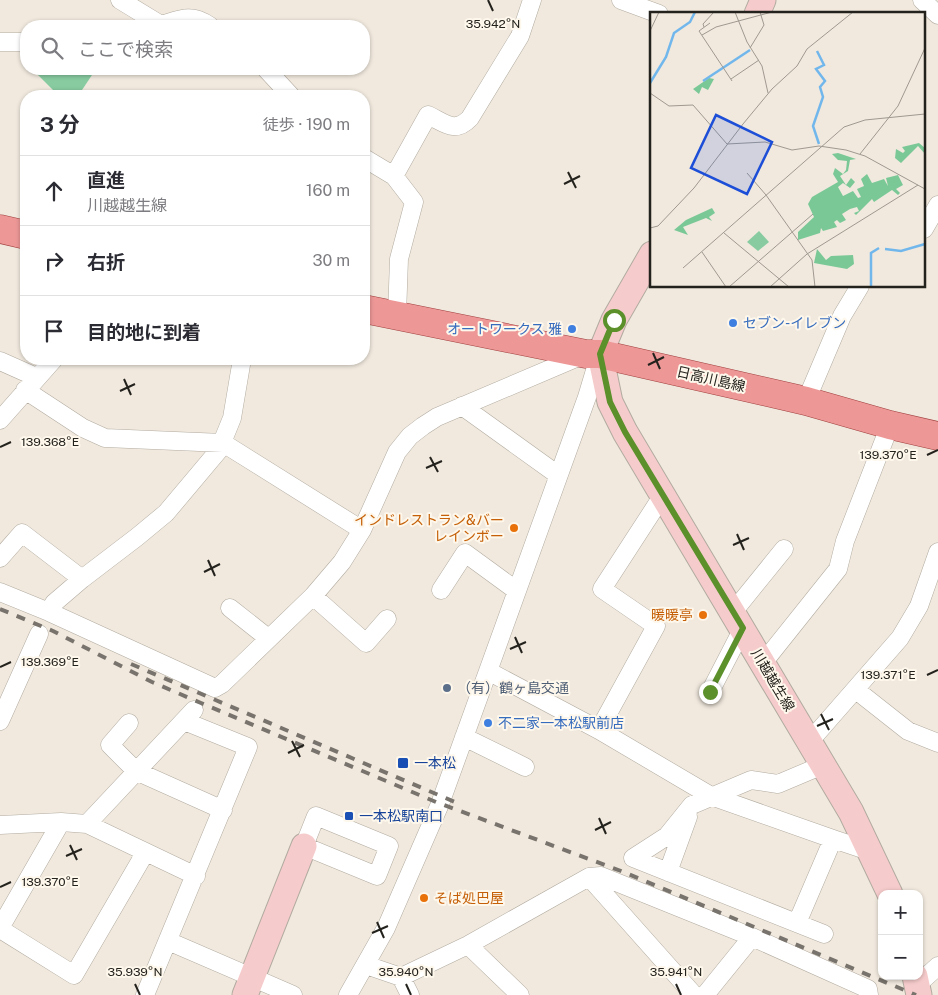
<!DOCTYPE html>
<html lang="ja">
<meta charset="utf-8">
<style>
:root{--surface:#fff;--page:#f7f7f7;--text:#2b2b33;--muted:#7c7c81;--line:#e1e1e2}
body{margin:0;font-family:"Public Sans","Noto Sans JP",sans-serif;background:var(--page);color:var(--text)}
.controls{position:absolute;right:15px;bottom:15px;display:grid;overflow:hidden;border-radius:10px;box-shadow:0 1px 4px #0004}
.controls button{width:45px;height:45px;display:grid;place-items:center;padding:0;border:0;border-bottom:1px solid var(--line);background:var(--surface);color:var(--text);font:25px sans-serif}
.stop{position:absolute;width:15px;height:15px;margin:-11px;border:4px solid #5c902a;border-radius:50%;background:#fff}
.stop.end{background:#5c902a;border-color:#fff;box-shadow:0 1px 5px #0008}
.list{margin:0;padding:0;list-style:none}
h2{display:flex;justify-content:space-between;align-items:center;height:65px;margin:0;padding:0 20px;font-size:21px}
h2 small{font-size:16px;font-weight:400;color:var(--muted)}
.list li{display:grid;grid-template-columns:32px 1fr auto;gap:15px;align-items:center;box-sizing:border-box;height:70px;padding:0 20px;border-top:1px solid var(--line)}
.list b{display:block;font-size:19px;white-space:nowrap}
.list p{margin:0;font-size:16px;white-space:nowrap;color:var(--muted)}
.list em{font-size:16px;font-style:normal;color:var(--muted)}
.icon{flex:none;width:28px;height:28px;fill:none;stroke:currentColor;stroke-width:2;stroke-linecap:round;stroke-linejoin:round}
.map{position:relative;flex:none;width:938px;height:995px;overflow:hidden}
.search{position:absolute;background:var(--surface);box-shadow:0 1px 4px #0004;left:20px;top:20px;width:350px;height:55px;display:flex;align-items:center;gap:12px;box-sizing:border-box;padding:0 18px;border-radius:20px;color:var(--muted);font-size:19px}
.panel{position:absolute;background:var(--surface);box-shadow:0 1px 4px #0004;left:20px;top:90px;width:350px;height:275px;border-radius:20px}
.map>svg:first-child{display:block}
.green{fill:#88cba0}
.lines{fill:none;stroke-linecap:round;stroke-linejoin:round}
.street-casing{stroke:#b2aba0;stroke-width:19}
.secondary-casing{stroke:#b2aba0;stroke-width:27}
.primary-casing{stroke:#9f413f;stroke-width:29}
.street{stroke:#fff;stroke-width:18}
.secondary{stroke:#f6cbcb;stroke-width:25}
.primary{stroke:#ed9797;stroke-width:28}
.rail{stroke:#78736c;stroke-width:4;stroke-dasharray:9 9;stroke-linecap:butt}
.route{stroke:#5c902a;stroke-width:6}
.ticks{fill:none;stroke:#24221d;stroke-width:2}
.shop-dot{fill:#3f7fe0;stroke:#fef7eb;stroke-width:2}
.food-dot{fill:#e8710a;stroke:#fef7eb;stroke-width:2}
.service-dot{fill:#5c6f8a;stroke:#fef7eb;stroke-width:2}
.transit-dot{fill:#1a4fb4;stroke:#fef7eb;stroke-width:2}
.labels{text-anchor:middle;stroke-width:4;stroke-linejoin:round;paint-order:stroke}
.shop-label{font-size:14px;fill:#366cbe;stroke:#fef7eb;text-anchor:start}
.street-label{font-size:14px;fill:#24221d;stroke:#fef7eb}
.food-label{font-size:14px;fill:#c56008;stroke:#fef7eb;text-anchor:end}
.service-label{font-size:14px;fill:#4e5e75;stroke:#fef7eb;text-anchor:start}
.transit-label{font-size:14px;fill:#164399;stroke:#fef7eb;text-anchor:start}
.inset-river{fill:none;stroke:#72b7ec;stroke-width:2.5}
.inset-road{fill:none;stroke:#9f9991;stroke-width:1}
.view{fill:#1d4ed8;fill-opacity:0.15;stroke:#1d4ed8;stroke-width:2.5}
.inset-edge{fill:none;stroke:#24221d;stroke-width:2.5}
.ticks-label{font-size:12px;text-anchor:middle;fill:#24221d;stroke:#fef7eb;stroke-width:4;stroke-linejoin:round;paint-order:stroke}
</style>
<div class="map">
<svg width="938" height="995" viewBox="0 0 938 995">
<rect width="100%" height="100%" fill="#f1e9de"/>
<path class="green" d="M 32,69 L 96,69 L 78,96 L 59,96 Z"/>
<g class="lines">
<g class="street-casing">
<path id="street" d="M 120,0 L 161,25 C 181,19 191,13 210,26
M 621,0 L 659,14
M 922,0 L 938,15
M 0,42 L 26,42
M 266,69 L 291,96
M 364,158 L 394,176 L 414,202 L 399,259 L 397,315
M 394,176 L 428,115 C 445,123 455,134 470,118 L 520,36 L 532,0
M 924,229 L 938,205
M 0,361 L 36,377
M 25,390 L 83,428 L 105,438 L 223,443 L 362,530
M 806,401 L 842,316 L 860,286
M 462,406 L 558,475
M 0,420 L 54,359
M 0,558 L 22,533 L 82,579
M 441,590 L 465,553 L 517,591
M 0,592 L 49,612 L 215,688 L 222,684 L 313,596 L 342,562 L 362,530 L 397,452 L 410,436 L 423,426 L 437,417 L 583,355
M 313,596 L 366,643 L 387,619
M 230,608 L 268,638
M 49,612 L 54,603 L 82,579 L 137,537 L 166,513 L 219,450 L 232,418 L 242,359
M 733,612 L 784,549
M 763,663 L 838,569 L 845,541 L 890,425
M 488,671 L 599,730 L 711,796 L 833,839 L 797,923
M 856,690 L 908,731 L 938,743
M 710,692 L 743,628
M 0,721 L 39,634
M 129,723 L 110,745 L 136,771 L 223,810
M 599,730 L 656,626 L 602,589 L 663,495
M 464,737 L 525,767
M 810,741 L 900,638 L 919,606 L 938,552
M 823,765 L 778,784 L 751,780 L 692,805 L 667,836 L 633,858 L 824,934
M 316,816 L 389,846 L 377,876 L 304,846 Z
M 87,824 L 194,710
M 0,825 L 61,822 L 87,824 L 196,876
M 833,839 L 872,852
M 668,872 L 688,817
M 589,877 L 694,995
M 0,928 L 61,822
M 0,929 L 74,975 L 145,853
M 168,941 L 293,995
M 468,945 L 520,995
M 366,965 L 401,977 L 468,945 L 589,877 L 601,876 L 752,937 L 868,989 L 869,995
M 401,977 L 410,995
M 917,985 L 938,966
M 145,995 L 248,747 L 184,721
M 348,995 L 386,928 L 440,804 L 587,397 L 599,357
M 705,995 L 752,937"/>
</g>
<g class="secondary-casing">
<path id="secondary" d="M 757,14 L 763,0
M 652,254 L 614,320 L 600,354 L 610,402 L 625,432 L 851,812 L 890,894
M 915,976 L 919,995
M 245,995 L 304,846"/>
</g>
<g class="primary-casing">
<path id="primary" d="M 0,229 L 26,235
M 364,309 L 586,354 L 600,354 L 806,401 L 890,425 L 938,436"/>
</g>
<use href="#street" class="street"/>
<use href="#secondary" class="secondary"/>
<use href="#primary" class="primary"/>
<path class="rail" d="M 0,609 L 53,631 L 152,682 L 201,703 L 436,802 L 621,871 L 916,995
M 131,664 L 462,805"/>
</g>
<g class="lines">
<path class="route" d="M 614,320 L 600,354 L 610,402 L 625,432 L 743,628 L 710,692"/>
</g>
<path class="ticks" d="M 488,0 L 493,11M 568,172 L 576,188M 564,184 L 580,176M 653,353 L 660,369M 648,365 L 664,357M 124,379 L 131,395M 120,391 L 135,384M 0,447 L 11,442M 927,455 L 938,450M 430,457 L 438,472M 426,468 L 442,461M 737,534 L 744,550M 733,545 L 749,538M 208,560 L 215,576M 204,572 L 220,564M 515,637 L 522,653M 510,649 L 526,642M 0,667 L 11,662M 927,675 L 938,670M 821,714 L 829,730M 817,726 L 833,719M 292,741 L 300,757M 288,753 L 304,745M 599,818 L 606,834M 595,830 L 611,822M 70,845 L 77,860M 66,856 L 82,849M 0,887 L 11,882M 377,922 L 384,938M 372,933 L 388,926M 135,984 L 140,995M 406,984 L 411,995M 676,984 L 681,995"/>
<g class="shop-dot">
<circle cx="733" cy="323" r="5"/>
<circle cx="572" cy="329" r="5"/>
<circle cx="488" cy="723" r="5"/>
</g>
<g class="food-dot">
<circle cx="514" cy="528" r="5"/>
<circle cx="703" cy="615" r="5"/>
<circle cx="424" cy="898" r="5"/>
</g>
<circle class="service-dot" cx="447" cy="688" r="5"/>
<g class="transit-dot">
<rect x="397" y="757" width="12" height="12" rx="2.5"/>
<rect x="344" y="811" width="10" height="10" rx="2.5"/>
</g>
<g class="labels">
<g class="shop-label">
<text x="743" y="328">セブン-イレブン</text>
<text x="562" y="334" text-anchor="end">オートワークス 雅</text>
<text x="498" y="728">不二家一本松駅前店</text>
</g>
<g class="street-label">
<text transform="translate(711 379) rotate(13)" y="5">日高川島線</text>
<text transform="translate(773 680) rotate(59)" y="5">川越越生線</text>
</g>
<g class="food-label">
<text x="504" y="525">インドレストラン&amp;バー<tspan x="504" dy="16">レインボー</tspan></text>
<text x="693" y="620">暖暖亭</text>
<text x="434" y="903" text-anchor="start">そば処巴屋</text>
</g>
<g class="service-label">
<text x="457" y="693">（有）鶴ヶ島交通</text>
</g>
<g class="transit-label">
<text x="414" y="768">一本松</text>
<text x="359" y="821">一本松駅南口</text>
</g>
</g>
<g transform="translate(650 12)">
<rect width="275" height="275" fill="#f1e9de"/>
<path d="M 109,219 L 119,230 L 108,239 L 97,230 Z" fill="#88cba0"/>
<path d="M 59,66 L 64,67 L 58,78 L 52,75 L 49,82 L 43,77 ZM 269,131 L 275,136 L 275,142 L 268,134 L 251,151 L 245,146 L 246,137 L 253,141 L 255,139 L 252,135 ZM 188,141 L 206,147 L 200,148 L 198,159 L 190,164 L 196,173 L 201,166 L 205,170 L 200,176 L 193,171 L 188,175 L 193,184 L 203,179 L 208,186 L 211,185 L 207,177 L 214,174 L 211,167 L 217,162 L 222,171 L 234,167 L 238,174 L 236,166 L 248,163 L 253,173 L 246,177 L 250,181 L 248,183 L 242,178 L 224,190 L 222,187 L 206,203 L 204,201 L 209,199 L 207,195 L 200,197 L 192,202 L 196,208 L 190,211 L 187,208 L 184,210 L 187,215 L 173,219 L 171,216 L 170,221 L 148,228 L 148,220 L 164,205 L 158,192 L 162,185 L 188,170 L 183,162 L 185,156 L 193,162 L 196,158 L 197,149 L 188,148 L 182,142 ZM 62,196 L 65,201 L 59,205 L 62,209 L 56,206 L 33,215 L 38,223 L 24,218 L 36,208 ZM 167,237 L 176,248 L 181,244 L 203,243 L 204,252 L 197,257 L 164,251 Z" fill="#7bc897"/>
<path class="inset-river" d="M 167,39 L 174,53 L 166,57 L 175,69 L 170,75 L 173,85 L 163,114 L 169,132M 53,69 L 100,38M 0,71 L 16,45 L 24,21 L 40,10 L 45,0M 235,237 L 251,239 L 275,232M 221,275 L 221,241 L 229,236"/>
<path class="inset-road" d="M 85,0 L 97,30 L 112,54 L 118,81M 60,11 L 49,19 L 82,69M 54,15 L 53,12 L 64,0M 0,19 L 9,0M 52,23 L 66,15 L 122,0M 100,36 L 114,13 L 110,0M 81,67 L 109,48M 0,81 L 19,94 L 43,93 L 77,132 L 115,130 L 142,138 L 169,134 L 196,138 L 215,144 L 275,177M 210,142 L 248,94 L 275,36M 97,161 L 116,183 L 162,248 L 165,275M 0,216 L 8,214 L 44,176 L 93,112 L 122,77 L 147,54 L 157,37 L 203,0M 74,221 L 139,275M 52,240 L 76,275M 33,256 L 194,115 L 215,108 L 275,102M 79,275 L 163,202M 120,275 L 157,242 L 268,173"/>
<path class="view" d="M 66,103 L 122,130 L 97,182 L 41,156 Z"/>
<rect width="275" height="275" class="inset-edge"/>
</g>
<g class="ticks-label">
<text x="493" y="28">35.942°N</text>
<text x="50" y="446">139.368°E</text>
<text x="888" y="459">139.370°E</text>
<text x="50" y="666">139.369°E</text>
<text x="888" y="679">139.371°E</text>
<text x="50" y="886">139.370°E</text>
<text x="135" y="976">35.939°N</text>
<text x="406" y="976">35.940°N</text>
<text x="676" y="976">35.941°N</text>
</g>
</svg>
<div class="controls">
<button>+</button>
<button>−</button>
</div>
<div class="stop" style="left:614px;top:320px"></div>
<div class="stop end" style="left:710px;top:692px"></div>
<div class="search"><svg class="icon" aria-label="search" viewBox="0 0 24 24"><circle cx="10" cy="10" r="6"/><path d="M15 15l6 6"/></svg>ここで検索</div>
<section class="panel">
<h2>3 分<small>徒歩 · 190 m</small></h2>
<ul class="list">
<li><svg class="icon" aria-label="ahead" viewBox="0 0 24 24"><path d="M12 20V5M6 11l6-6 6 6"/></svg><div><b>直進</b><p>川越越生線</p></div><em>160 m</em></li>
<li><svg class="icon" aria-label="right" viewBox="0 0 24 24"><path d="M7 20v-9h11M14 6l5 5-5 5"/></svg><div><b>右折</b></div><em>30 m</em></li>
<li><svg class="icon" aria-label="arrive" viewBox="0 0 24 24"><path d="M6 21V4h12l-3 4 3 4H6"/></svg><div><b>目的地に到着</b></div></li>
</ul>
</section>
</div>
